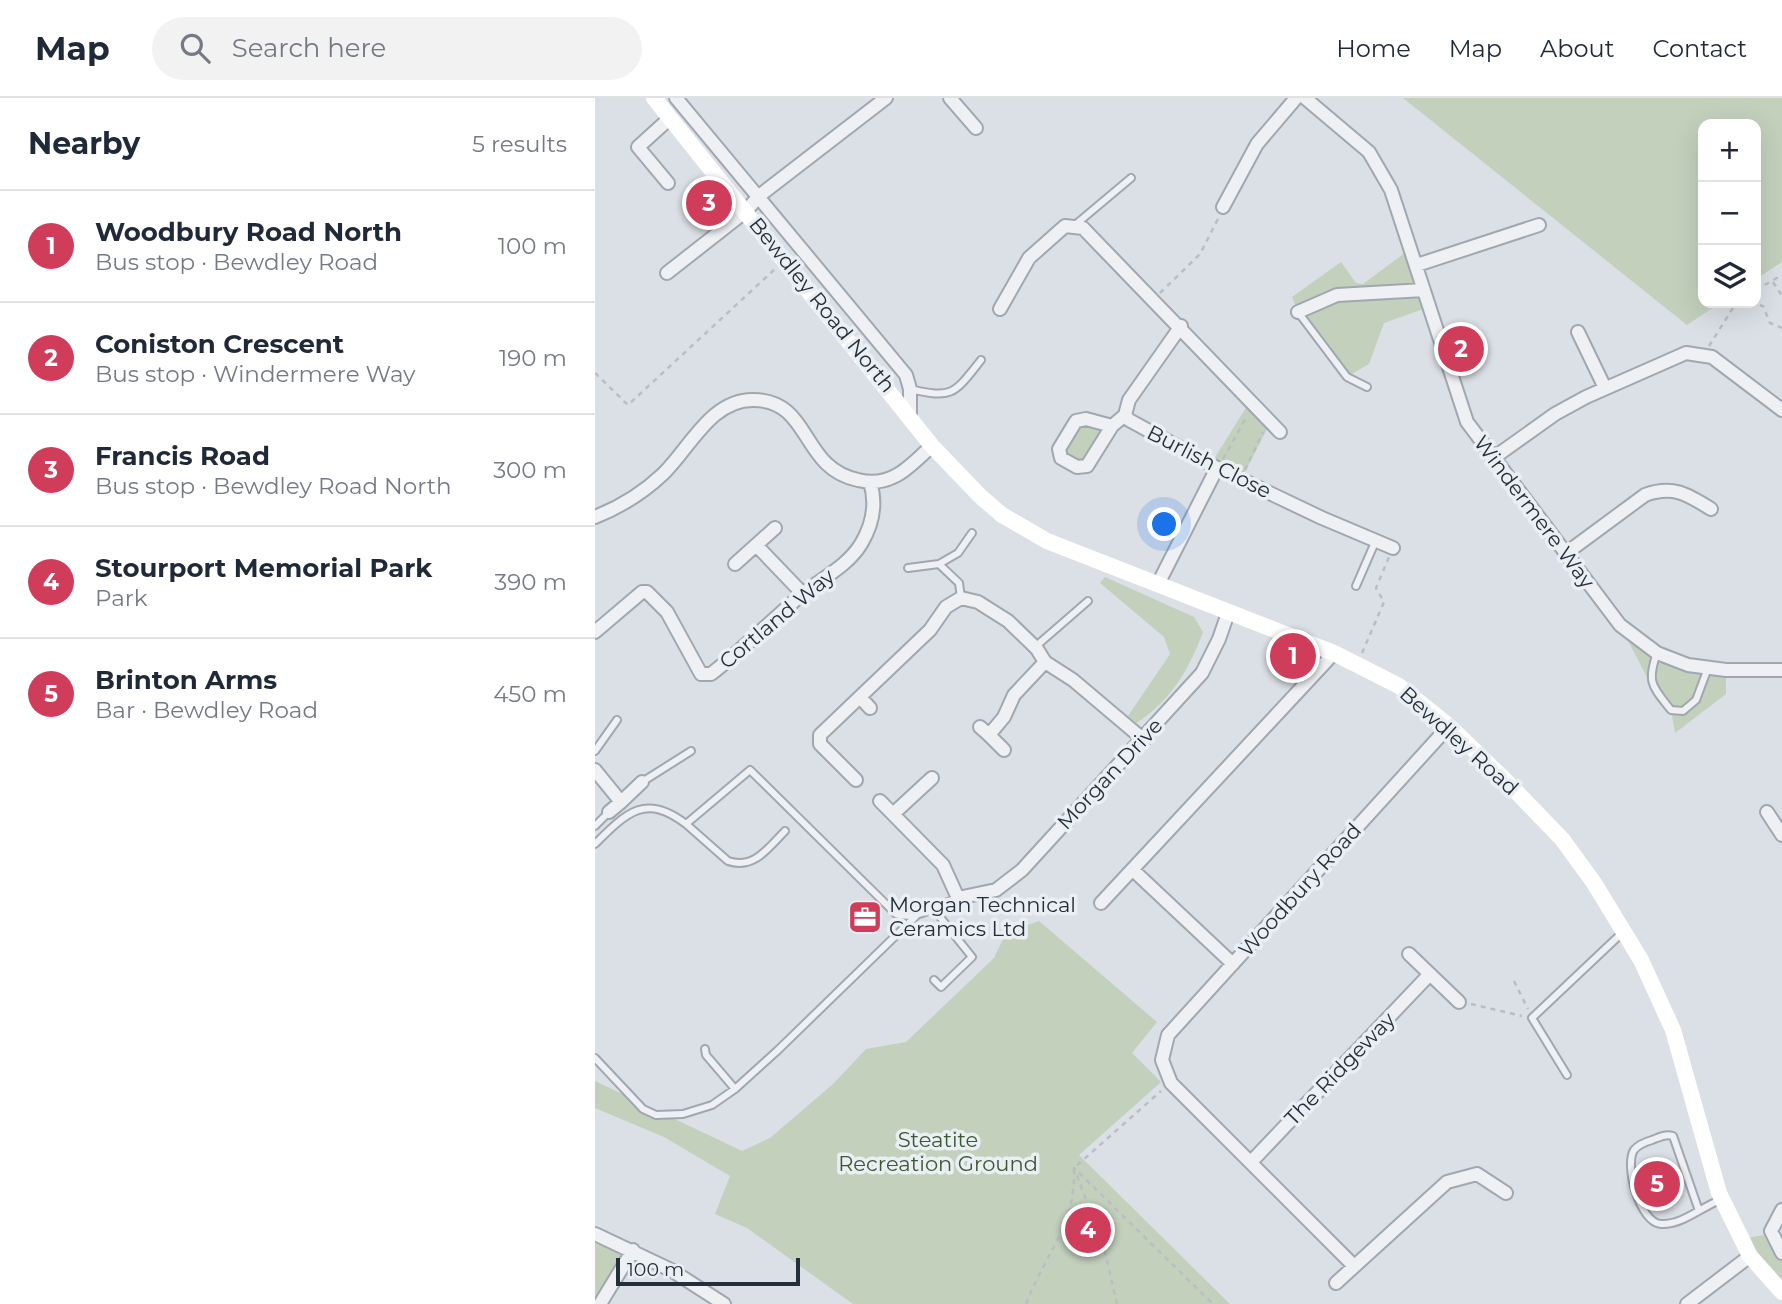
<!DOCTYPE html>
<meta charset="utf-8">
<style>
:root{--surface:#fff;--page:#f2f2f3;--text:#1f2937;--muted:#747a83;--line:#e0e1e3;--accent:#cf3d5b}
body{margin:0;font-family:Montserrat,sans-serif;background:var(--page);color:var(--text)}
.controls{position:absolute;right:21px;top:21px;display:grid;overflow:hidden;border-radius:14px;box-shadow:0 7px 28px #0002}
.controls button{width:63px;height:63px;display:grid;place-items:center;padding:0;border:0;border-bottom:2px solid var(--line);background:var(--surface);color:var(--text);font:35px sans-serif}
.scale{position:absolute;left:21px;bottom:18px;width:184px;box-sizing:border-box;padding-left:7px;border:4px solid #252f3c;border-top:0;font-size:19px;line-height:24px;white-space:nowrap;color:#252f3c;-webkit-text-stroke:5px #eaeff4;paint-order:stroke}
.you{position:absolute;left:570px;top:427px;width:24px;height:24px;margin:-18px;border:5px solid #fff;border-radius:50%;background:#1a73e8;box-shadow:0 0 0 10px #1a73e833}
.badge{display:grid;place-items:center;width:46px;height:46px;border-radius:50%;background:var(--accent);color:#fff;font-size:23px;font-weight:700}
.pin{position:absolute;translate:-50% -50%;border:4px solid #fff;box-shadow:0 2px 7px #0006}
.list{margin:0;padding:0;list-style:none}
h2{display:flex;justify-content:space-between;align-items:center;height:91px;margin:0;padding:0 28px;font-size:30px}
h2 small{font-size:23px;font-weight:400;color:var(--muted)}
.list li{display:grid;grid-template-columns:46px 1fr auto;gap:21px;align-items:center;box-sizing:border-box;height:112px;padding:0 28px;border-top:2px solid var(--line)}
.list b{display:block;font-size:26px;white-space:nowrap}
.list p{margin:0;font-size:23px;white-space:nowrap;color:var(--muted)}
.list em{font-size:23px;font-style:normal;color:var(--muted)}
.icon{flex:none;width:38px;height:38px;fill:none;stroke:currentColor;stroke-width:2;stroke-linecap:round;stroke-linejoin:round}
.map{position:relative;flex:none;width:1187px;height:1206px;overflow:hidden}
header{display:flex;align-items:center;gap:42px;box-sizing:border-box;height:98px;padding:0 35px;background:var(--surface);border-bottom:2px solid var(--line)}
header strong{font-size:33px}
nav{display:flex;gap:38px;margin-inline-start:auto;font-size:24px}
.search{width:490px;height:63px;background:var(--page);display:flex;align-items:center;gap:18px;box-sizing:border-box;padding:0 24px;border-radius:38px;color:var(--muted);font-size:26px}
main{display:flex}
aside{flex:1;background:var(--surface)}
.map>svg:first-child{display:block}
.green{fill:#c2d0bc}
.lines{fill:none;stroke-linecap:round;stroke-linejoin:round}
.service-casing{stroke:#a1a7b0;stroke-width:10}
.minor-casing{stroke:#a1a7b0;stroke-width:16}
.path{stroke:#babec4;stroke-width:2.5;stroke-dasharray:5 5;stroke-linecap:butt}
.service{stroke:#eef0f4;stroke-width:6}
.minor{stroke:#eef0f4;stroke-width:12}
.secondary{stroke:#fff;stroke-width:16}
.labels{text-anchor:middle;stroke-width:7;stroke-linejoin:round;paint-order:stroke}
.street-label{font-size:21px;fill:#252f3c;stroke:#eaeff4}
.poi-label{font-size:21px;fill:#252f3c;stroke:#eaeff4;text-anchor:start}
.park-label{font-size:21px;fill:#3c5832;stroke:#eaeff4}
</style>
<header>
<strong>Map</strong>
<div class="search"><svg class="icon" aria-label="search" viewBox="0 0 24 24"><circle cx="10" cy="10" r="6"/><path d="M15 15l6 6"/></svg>Search here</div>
<nav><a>Home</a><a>Map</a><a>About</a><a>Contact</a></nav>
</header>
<main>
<aside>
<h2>Nearby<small>5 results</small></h2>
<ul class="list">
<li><span class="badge">1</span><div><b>Woodbury Road North</b><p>Bus stop · Bewdley Road</p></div><em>100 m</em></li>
<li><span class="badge">2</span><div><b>Coniston Crescent</b><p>Bus stop · Windermere Way</p></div><em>190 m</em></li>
<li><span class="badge">3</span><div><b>Francis Road</b><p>Bus stop · Bewdley Road North</p></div><em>300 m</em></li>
<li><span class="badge">4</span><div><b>Stourport Memorial Park</b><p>Park</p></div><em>390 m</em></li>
<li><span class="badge">5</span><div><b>Brinton Arms</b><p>Bar · Bewdley Road</p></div><em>450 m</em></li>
</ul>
</aside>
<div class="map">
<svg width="1187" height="1206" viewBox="0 0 1187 1206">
<rect width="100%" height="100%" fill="#dbe0e6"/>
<path class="green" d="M 808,0 L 1187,0 L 1187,164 L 1161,181 L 1161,26 L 1108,26 L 1108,205 L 1125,205 L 1092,227 Z
M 815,151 L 834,209 L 789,225 L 774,266 L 752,279 L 703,214 L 697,199 L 746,164 L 761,185 L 768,186 Z
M 652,308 L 673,329 L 649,376 L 619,361 Z
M 481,323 L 517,328 L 487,370 L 464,351 Z
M 510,479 L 599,519 L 608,534 C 594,572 576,602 542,625 L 533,618 L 575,556 L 569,539 L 505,485 Z
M 1025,527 L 1061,554 L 1131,572 L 1131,596 L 1080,635 L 1076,612 L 1056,587 Z
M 444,823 L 562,924 L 537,955 L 566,984 L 484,1057 L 635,1206 L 258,1206 L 152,1130 L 120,1116 L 135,1078 L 69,1039 L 0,1010 L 0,983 L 147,1053 L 175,1040 L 238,986 L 271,951 L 311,944 L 399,860 L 411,835 Z
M 1174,1136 L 1187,1160 L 1187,1189 L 1148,1141 Z
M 0,1145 L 27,1155 L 38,1152 L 0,1206 Z"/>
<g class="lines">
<g class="service-casing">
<path id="service" d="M 480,127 L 536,80
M 703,214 L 752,279 L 772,289
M 315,291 C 358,301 359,296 386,262
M 344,466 L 363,455 L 377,435
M 313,470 L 344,466 L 364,485 L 366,500
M 761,488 L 781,442
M 440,549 L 493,503
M 1062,555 C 1051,585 1058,589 1076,612 L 1088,613 L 1101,602 L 1113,570
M 0,653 L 22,622
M 47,684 L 96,653
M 91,726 L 133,763 C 159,772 174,749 190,733
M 0,728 L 14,714
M 0,746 C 32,714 51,695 91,726 L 155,672 L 301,816 C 321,823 344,807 363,800
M 337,809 L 377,859 L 346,889 L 339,882
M 110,951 L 111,957 L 140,991
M 0,960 L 48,1011 L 61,1017 L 88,1016 L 117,1007 L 140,991 L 182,953 L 321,818
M 972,977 L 937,920 L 1028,834
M 1103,1110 L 1078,1038 C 1070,1036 1065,1039 1057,1042 C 1050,1044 1044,1046 1039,1052 C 1029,1068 1045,1125 1066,1126 C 1087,1127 1105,1110 1125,1102"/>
</g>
<g class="minor-casing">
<path id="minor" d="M 81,0 L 311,277 L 315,291 L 315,316
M 355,0 L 381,30
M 710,0 L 774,54 L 796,92 L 872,324 L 1025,527 L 1062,555 L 1093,567 L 1131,572 L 1187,572
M 73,85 L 43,49 L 75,20
M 628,109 L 662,46 L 701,0
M 822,167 L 944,127
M 72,175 L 151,113 L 164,98 L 291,0
M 405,211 L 434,160 L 470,128 L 488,130 L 685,334
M 703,214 L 742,197 L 829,192
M 586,228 L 534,302 L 530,317 L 534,322 L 622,370 L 727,420 L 798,450
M 983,234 L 1010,290
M 517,328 L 491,321 L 481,323 L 464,351 L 466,360 L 482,369 L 492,368 L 517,328 L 530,317
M 897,361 L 960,316 L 991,299 L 1091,255 L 1117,259 L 1187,312
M 0,419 C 25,409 48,395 68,376 C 95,350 116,301 159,302 C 217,303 205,370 263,382 C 275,385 289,384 300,378 C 313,372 326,357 337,348
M 162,448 L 208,496
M 970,456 L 1050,397 C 1078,387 1092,396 1116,411
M 140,466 L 180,430
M 563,486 L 622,370
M 0,534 L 47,494 L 52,494 L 72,514 L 106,576 L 116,576 C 147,552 175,524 205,498 C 225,481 252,469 266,446 C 278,426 282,406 275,384
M 265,599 L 275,610
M 385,629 L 394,637 L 409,619 L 419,597 L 450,564
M 394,637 L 409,652
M 0,672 L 26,704 L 47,684
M 261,682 L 225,646 L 225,637 L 335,532 L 351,509 L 366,500 L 383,504 L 413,523 L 442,551 L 450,564 L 478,582 L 549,642
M 285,703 L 348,767 L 363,800 L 401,792 L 427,772 L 607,575 L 624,541 L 633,515
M 14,714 L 26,704
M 1172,714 L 1187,737
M 298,716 L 337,680
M 538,772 L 638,866
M 506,805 L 739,555
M 814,856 L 864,904
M 656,1064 L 834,877
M 1187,1112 L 1176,1133 L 1187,1155
M 0,1136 L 76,1172 L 129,1206
M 759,1168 L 576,985 L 567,962 L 573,937 L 854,628
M 741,1185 L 852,1084 L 882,1076 L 911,1095
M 5,1206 L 38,1152
M 1092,1206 L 1155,1158"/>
</g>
<path class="path" d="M 1178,184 L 1187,198
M 1161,192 L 1187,177
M 565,195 L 605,156 L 624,119
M 1155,205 L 1168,208 L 1175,225 L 1187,230
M 1114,248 L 1141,205
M 0,275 L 33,307 L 180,171
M 628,361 L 652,318
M 650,372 L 668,334
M 767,555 L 789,504 L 781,490 L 794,459
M 919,883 L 933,911
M 876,906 L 927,918
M 431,1206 C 450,1156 481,1127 479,1070 L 566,993
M 522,1206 L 508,1146 L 479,1070 L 618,1206"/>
<use href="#service" class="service"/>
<use href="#minor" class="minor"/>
<path class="secondary" d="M 59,0 L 337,348 L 385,398 L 407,417 L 452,443 L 739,555 L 804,588 L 854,628 L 909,681 L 967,741 L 999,785 L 1046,862 L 1078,932 L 1124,1095 L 1155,1158 L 1187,1194"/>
</g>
<defs>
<g id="office-square" transform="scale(1.75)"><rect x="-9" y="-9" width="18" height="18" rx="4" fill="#cf3d5b" stroke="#eaeff4"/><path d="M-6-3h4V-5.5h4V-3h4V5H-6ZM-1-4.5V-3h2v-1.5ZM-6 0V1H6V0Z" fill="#fff"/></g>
</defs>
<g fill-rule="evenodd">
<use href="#office-square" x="270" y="819"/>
</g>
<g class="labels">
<g class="street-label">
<text transform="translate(227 207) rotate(51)" y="7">Bewdley Road North</text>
<text transform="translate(614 364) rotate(27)" y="7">Burlish Close</text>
<text transform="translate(939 414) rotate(53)" y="7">Windermere Way</text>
<text transform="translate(182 521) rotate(-40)" y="7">Cortland Way</text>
<text transform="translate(864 643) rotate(42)" y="7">Bewdley Road</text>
<text transform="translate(515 676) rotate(-47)" y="7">Morgan Drive</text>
<text transform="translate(705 792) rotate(-48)" y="7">Woodbury Road</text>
<text transform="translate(745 971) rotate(-46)" y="7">The Ridgeway</text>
</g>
<g class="poi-label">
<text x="294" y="814">Morgan Technical<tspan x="294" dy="24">Ceramics Ltd</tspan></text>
</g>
<g class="park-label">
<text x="343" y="1049">Steatite<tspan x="343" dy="24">Recreation Ground</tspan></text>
</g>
</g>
</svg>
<div class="controls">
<button>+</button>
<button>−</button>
<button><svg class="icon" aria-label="layers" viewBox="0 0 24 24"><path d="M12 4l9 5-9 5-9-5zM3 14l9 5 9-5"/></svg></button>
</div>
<div class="scale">100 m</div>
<div class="you"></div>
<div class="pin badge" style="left:698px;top:558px">1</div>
<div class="pin badge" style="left:866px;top:251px">2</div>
<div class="pin badge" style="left:114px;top:105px">3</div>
<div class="pin badge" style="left:493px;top:1132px">4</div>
<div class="pin badge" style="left:1062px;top:1086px">5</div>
</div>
</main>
